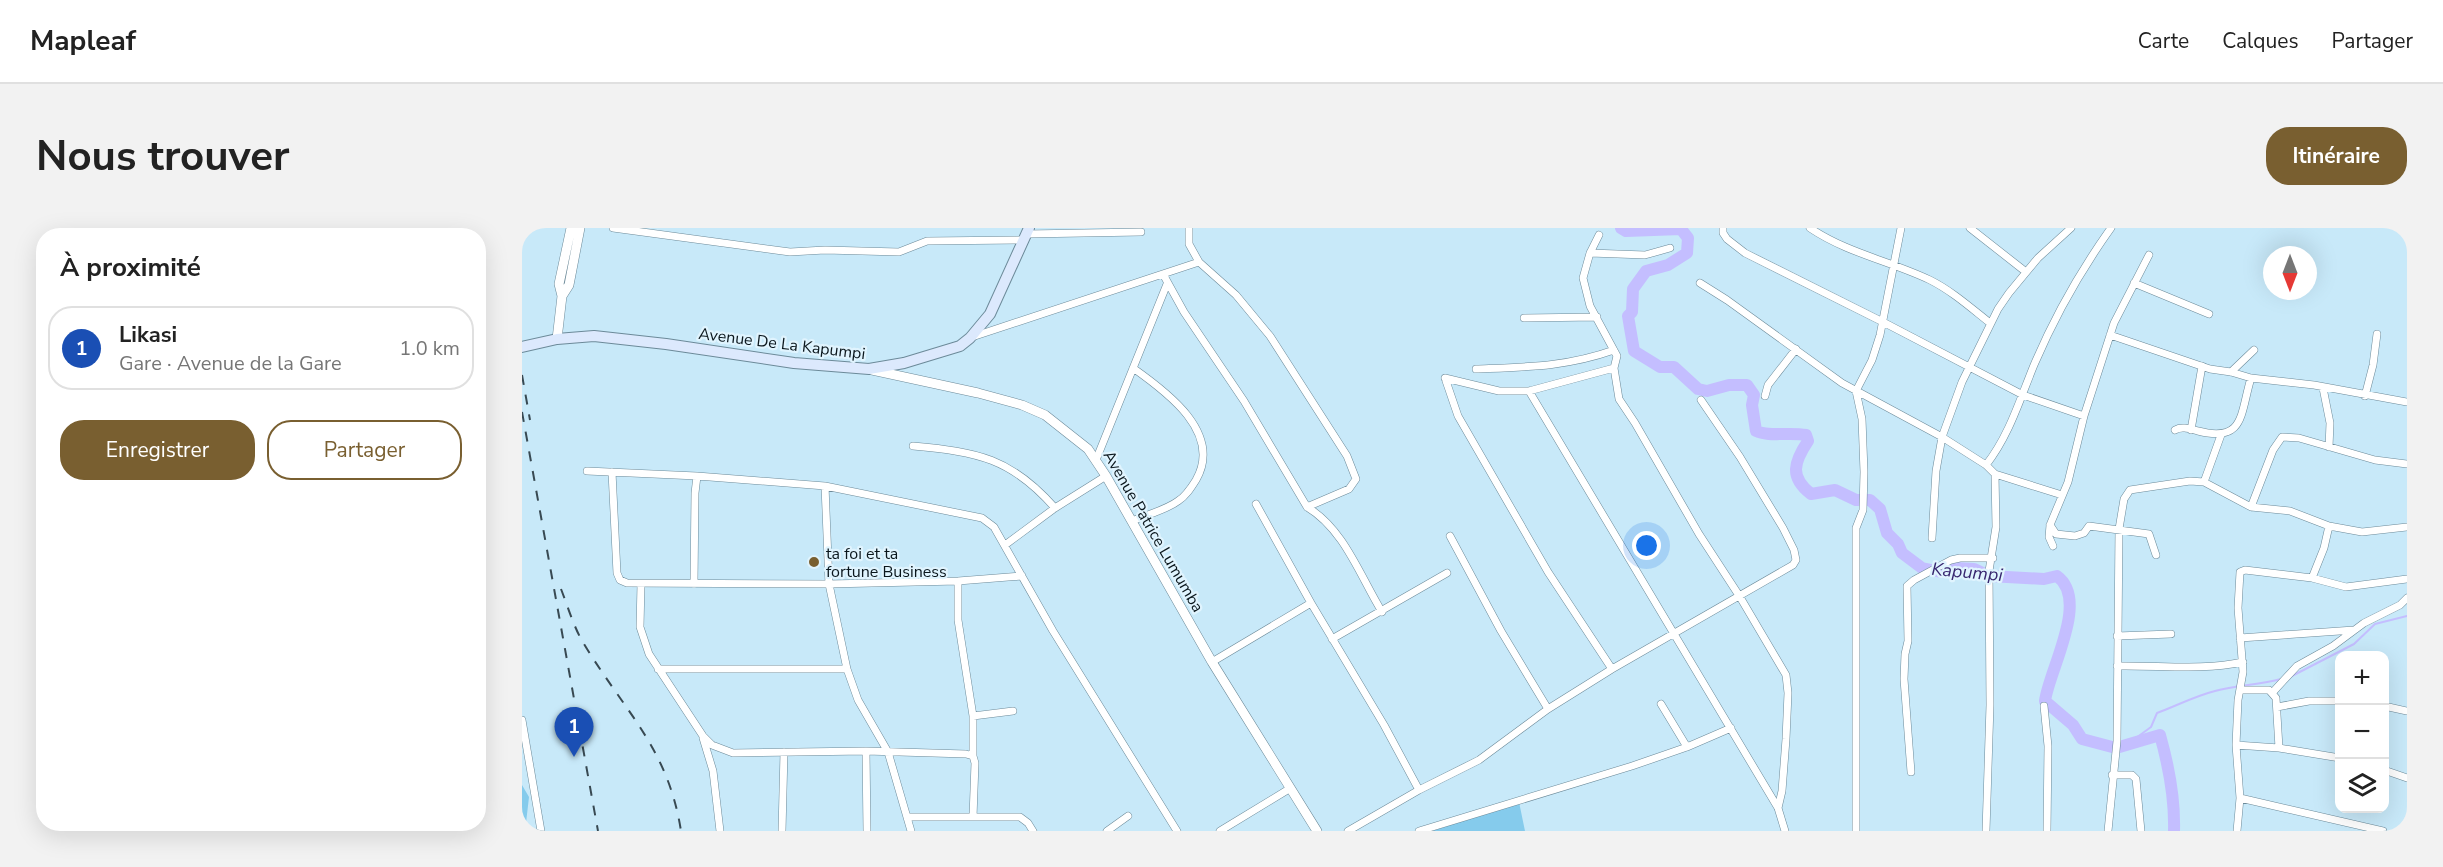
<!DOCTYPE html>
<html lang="fr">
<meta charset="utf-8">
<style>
:root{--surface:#fff;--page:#f2f2f2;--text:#222;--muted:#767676;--line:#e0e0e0;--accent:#795f30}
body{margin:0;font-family:"Nunito Sans",sans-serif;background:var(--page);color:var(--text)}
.controls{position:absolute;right:18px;bottom:18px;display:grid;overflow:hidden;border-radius:12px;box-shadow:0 6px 24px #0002}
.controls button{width:54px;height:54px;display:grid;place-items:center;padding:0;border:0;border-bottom:2px solid var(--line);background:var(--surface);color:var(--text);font:30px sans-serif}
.compass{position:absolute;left:1741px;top:18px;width:54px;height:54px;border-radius:50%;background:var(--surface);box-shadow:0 6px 24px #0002;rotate:180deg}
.you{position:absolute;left:1125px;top:318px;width:21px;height:21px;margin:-15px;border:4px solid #fff;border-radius:50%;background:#1a73e8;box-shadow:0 0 0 9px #1a73e833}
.badge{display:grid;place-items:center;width:39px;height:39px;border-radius:50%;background:var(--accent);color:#fff;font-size:20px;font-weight:700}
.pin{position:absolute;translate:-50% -50px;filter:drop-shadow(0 2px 3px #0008)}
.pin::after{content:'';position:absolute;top:32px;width:21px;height:18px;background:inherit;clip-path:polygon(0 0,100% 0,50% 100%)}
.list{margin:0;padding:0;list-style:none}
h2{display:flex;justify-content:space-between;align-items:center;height:78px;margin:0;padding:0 24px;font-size:26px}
h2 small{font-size:20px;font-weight:400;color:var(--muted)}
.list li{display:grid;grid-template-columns:39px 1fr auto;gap:18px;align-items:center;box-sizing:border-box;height:84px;margin:0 12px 12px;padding:0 12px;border:2px solid var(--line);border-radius:24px}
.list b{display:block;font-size:22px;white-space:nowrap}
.list p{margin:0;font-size:20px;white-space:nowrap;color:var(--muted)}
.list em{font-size:20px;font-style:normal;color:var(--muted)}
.actions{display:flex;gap:12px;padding:18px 24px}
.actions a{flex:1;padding:14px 0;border:2px solid var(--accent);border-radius:24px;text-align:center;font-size:21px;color:var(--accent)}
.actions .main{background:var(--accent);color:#fff}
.icon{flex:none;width:33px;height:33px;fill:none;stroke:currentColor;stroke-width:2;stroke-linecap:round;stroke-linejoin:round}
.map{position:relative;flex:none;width:1885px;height:603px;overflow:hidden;border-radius:24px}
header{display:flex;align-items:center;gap:36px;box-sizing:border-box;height:84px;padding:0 30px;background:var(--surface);border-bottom:2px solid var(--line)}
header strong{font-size:28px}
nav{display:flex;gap:33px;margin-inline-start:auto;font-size:21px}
.intro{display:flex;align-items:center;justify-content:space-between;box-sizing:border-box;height:144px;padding:0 36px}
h1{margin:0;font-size:42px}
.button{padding:15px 27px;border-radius:24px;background:var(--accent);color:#fff;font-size:21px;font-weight:700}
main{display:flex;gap:36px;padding:0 36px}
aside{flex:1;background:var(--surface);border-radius:24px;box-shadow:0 6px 24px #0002}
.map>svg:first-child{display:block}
.green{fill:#85cbec}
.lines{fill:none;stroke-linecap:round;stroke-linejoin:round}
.stream{stroke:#c4beff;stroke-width:2}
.river{stroke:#c4beff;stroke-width:12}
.minor-casing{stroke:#6c8a99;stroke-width:8}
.tertiary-casing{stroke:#6c8a99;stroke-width:10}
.secondary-casing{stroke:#6c8a99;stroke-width:12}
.minor{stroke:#fff;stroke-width:7}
.tertiary{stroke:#fff;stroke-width:9}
.secondary{stroke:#dce9fd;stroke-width:10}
.rail{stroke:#384952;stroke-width:2;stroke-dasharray:10 10;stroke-linecap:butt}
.poi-dot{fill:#795f30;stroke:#e0f4fe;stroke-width:2}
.labels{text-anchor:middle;stroke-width:4.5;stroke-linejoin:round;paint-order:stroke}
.street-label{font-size:16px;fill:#0a161c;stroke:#e0f4fe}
.poi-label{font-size:16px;fill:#0a161c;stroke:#e0f4fe;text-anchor:start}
.water-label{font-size:18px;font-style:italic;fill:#37266f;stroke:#e0f4fe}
</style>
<header>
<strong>Mapleaf</strong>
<nav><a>Carte</a><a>Calques</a><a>Partager</a></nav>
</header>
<div class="intro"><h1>Nous trouver</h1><a class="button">Itinéraire</a></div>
<main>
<aside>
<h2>À proximité<small></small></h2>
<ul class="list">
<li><span class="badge" style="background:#1a4fb4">1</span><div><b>Likasi</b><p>Gare · Avenue de la Gare</p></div><em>1.0 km</em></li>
</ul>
<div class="actions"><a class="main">Enregistrer</a><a>Partager</a></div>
</aside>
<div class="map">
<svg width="1885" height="603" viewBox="0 0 1885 603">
<rect width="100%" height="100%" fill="#c8e9f9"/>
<path class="green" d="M 0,557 L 7,569 L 4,595 L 5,603 L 0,603 Z
M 997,574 L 1003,603 L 910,603 Z"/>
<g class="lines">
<path class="stream" d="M 1768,449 L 1832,416 L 1853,396 L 1885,388
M 1603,518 L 1629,499 L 1635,485 C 1654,478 1673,468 1693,463 C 1715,457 1737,457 1759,451"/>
<path class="river" d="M 1099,0 L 1104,3 L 1159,1 L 1166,10 L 1165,25 L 1146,37 L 1124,43 L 1111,61 L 1110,84 L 1106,88 L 1112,123 L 1138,139 L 1152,139 L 1176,161 L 1185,163 L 1207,157 L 1225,157 L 1232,167 L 1230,177 L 1234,203 C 1246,209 1268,204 1284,207 L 1286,213 C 1272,234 1267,249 1289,266 L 1313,262 L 1334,272 L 1348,272 L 1358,281 L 1365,305 L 1376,316 L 1380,325 L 1400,340 L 1419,344 L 1435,340 L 1452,341 L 1467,348 L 1522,351 L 1535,348 C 1568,372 1527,442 1523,473 L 1551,497 L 1560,511 L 1594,520 L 1638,507 C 1647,539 1653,570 1652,603"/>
<g class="minor-casing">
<path id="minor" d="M 91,0 L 268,24 L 303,22 L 377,24 L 405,13 L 502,12
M 667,0 L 667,16 L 677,34
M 1201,0 L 1201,5 L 1205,11 L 1223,25 L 1361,94 L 1501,167 L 1562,188
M 1288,0 C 1325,25 1368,33 1408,52 C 1430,63 1449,80 1468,95
M 1448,0 L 1504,44
M 505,6 L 619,4
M 1077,7 L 1068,25 L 1061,50 L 1068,78 L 1095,128 L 1092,140 L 1097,171 L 1113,195 L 1177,306 L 1218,369 L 1264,447 L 1266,465 L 1264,511 L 1260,563 L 1256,580
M 1068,25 L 1123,27 L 1148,20
M 641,46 L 662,84 L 722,173 L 785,279 C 822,301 838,348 860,384
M 1178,55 L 1205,72 L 1320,155 L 1420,209 L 1464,237 L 1473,246 L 1540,267
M 1612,55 L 1687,86
M 1002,90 L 1075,89
M 1588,107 L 1688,141 L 1709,144 L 1729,150 L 1792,157 L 1885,174
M 450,109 L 677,34 L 714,67 L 748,108 L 825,228 L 834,251 L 827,261 L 785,279
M 954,141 C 1004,139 1044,139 1092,122
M 1709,144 L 1732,122
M 923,150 L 936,188 L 1026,344 L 1090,441
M 923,150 L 977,163 L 1007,163 L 1092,140
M 1801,160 L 1808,195 L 1807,219
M 1007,163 L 1256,580 L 1263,603
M 1243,168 L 1246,157 L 1274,121
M 1843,168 L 1851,137 L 1855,106
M 1653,202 C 1660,198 1668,201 1676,203 C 1723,215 1718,186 1729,150
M 1669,202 L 1680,138
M 391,218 C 456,224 489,230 533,280
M 574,232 L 645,56
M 1464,237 C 1487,208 1498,171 1512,137 C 1532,90 1559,42 1589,0
M 65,243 L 175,248 L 303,258 L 460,290 L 472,299 L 531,403 L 655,603
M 90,244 L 95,345 L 98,352 L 105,355 L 307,356 L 436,353 L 500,348
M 1682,254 L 1699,207
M 303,258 L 307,356 L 325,441 L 336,472 L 366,524 L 389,603
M 734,276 L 789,375 L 862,497 L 897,562
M 1729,279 L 1751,222 L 1760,209 L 1777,210 L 1853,232 L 1885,236
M 610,293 C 624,287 644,282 656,273 C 664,268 669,260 674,252 C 701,205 645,164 611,140
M 1528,297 L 1534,306 L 1553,308 L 1562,305 L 1567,298 L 1627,306 L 1634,327
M 928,308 L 979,403 L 1026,481
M 1410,310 L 1414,243 L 1420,209 L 1440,154 L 1476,81 L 1487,65 L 1516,30 L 1549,0
M 483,317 L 533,280 L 584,248
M 1531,318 L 1527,309 L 1528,297 L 1546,254 L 1562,188 L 1592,95 L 1627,27
M 1790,350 L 1802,320 L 1807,298
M 436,353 L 436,392 L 451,488 L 451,528
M 119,356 L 118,399 L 127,426 L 181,508 L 190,517 L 211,525 L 344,523 L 444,526 L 451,528 L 453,535 L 451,589
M 172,356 L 173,265 L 175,248
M 1595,408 L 1649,406
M 1718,410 L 1832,402
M 810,411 L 925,345
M 690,434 L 789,375
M 1595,438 C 1637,437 1680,443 1721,434
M 136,441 L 325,441
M 1718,462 L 1747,462 L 1754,470 L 1757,520
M 1750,465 L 1775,438 L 1811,418 L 1842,395 L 1878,377 L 1885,370
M 1139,476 L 1165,519
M 1522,478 L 1526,518 L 1525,603
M 1862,478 L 1885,483
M 1755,479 L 1787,473 L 1818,473
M 451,488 L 491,483
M 0,492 L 19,603
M 181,510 L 191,543 L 198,603
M 1714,517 L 1757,520 L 1818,530
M 344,523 L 345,603
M 1862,542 L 1885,550
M 1389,544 L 1382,451 L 1383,426 L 1386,413 L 1385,358 L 1392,352 L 1429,332 L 1438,330 L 1471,330
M 1590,547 L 1610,547 L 1614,551 L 1619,603
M 1718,570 L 1861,603
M 386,589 L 498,589 L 506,595 L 511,603
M 260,603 L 262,524
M 585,603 L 606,588
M 698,603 L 767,561
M 826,603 L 897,562 L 957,532 L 1026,481 L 1090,441 L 1271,337 L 1274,332 L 1272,322 L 1261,300 L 1218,229 L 1179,172
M 897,603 L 1110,538 L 1165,519 L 1209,500
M 1334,603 L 1334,300 L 1341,282 L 1342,244 L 1340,191 L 1334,163 L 1350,132 L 1358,107 L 1379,0
M 1464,603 L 1468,477 L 1467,343 L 1474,299 L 1473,246
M 1586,603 L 1595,513 L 1597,301 L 1602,271 L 1608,262 L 1668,253 L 1682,254 L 1729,279 L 1768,283 L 1807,298 L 1840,304 L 1885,299
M 1715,603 L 1718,570 L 1714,517 L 1716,472 L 1721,444 L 1716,380 L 1718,344 L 1723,342 L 1790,350 L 1824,359 L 1885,351"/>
</g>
<g class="tertiary-casing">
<path id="tertiary" d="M 40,68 L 37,56 L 49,0
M 35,111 L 40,68 L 47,57 L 58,0
M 350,142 L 456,165 L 500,177 L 523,187 L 566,221 L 584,248 L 690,434 L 795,603"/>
</g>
<g class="secondary-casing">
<path id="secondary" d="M 0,119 L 35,111 L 72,108 L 144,116 L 272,135 L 347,141 L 382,135 L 438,118 L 448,110 L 468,86 L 507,0"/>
</g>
<use href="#minor" class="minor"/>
<use href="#tertiary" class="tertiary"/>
<use href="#secondary" class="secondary"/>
<path class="rail" d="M 0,147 L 8,192
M 0,184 L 76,603
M 39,361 C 46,379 52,400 62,416 C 103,484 146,520 159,603"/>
</g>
<circle class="poi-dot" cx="292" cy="334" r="6"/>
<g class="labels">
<g class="street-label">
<text transform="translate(260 115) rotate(7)" y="6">Avenue De La Kapumpi</text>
<text transform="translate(632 303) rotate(60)" y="6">Avenue Patrice Lumumba</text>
</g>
<g class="poi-label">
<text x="304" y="331">ta foi et ta<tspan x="304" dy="18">fortune Business</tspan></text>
</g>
<g class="water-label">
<text transform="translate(1445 344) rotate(5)" y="6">Kapumpi</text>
</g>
</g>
</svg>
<div class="controls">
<button>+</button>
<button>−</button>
<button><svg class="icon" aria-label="layers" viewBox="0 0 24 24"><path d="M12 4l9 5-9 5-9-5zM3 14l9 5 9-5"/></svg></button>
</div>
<svg class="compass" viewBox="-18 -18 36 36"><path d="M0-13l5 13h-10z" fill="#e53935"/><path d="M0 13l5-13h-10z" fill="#767676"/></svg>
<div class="you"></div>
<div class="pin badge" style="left:52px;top:529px;background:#1a4fb4">1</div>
</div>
</main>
